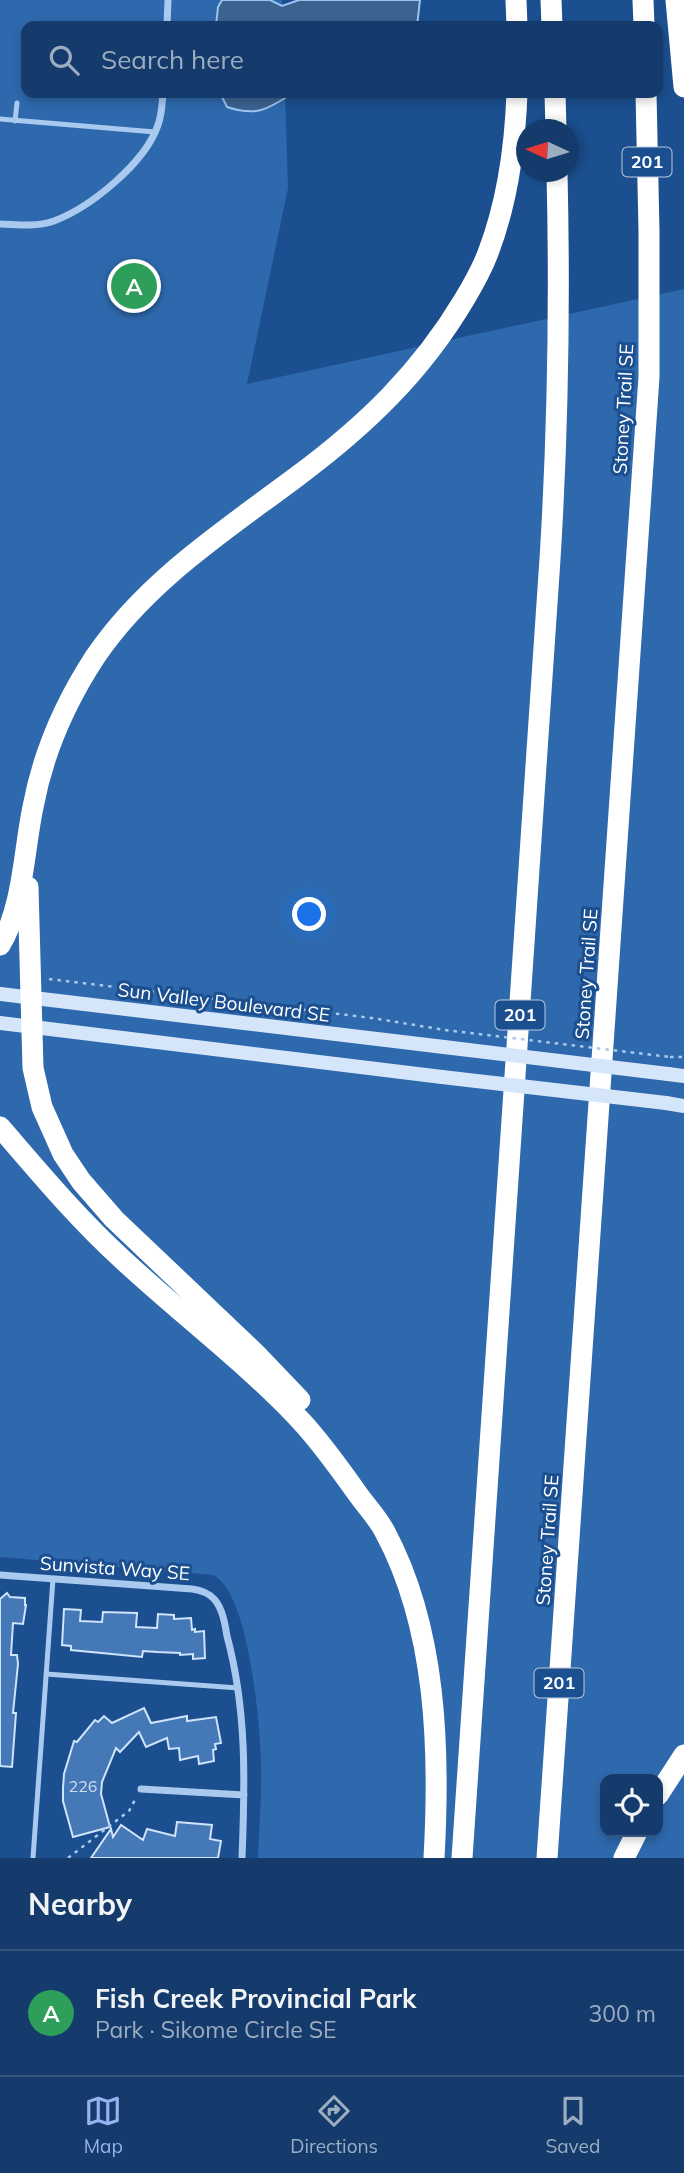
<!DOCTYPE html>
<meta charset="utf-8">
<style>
:root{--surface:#143b6b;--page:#214673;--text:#f1f3f6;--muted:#9dadc1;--line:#33557e;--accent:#95b2f1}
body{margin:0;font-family:Mulish,sans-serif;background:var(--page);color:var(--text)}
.controls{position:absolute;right:21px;bottom:21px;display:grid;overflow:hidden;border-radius:14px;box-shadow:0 4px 10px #0003}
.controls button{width:63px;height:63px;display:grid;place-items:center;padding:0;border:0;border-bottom:2px solid var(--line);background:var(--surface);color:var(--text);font:35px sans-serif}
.compass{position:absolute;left:516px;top:119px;width:63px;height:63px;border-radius:50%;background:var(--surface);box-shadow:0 4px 10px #0003;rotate:274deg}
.you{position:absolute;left:310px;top:915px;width:24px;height:24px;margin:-18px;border:5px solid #fff;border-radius:50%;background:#1a73e8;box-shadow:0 0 0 10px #1a73e833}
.badge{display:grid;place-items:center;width:46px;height:46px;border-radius:50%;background:var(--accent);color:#fff;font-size:23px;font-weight:700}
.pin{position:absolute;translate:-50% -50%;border:4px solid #fff;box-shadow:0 2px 7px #0006}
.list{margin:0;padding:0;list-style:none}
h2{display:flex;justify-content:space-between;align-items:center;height:91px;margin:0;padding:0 28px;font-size:30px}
h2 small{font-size:23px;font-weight:400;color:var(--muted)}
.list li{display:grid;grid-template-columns:46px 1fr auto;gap:21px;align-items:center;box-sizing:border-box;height:126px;padding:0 28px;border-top:2px solid var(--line)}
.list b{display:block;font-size:26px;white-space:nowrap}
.list p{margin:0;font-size:23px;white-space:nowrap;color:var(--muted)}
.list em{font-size:23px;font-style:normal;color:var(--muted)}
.icon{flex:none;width:38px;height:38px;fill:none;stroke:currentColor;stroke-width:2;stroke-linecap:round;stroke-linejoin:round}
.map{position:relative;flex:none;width:684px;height:1858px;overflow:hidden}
.search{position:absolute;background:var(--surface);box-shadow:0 4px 10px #0003;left:21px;right:21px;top:21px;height:77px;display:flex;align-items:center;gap:18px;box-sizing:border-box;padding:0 24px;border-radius:14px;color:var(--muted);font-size:26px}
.sheet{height:217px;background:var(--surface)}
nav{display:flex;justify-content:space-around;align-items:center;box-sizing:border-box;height:98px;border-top:2px solid var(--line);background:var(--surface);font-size:19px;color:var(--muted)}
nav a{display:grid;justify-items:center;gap:4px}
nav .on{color:var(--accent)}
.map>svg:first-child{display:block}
.green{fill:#2e69ad;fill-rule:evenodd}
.water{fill:#3c6290;stroke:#9cc4f0;stroke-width:2}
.building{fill:#4478b7;stroke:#cfe3fa;stroke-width:2}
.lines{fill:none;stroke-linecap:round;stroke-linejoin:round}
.path{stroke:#a9c9ee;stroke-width:2.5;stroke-dasharray:3.5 5;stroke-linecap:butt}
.lane{stroke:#a9c9ee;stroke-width:5}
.street{stroke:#a9c9ee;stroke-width:7}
.secondary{stroke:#d6e6fa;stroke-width:14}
.highway{stroke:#fff;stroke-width:21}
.path-bridge{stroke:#a9c9ee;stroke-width:2.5;stroke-dasharray:3.5 5;stroke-linecap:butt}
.secondary-bridge{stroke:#d6e6fa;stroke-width:14}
.labels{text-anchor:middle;stroke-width:6;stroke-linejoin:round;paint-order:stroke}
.number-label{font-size:16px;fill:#d0dded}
.shield{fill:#1b4f8f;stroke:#bbcadd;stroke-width:2}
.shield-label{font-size:18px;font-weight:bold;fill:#fff}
.street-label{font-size:19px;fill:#fff;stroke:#1b4f8f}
</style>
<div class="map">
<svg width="684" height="1858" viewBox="0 0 684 1858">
<rect width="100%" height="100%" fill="#1b4f8f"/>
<path class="green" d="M 0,0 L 282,0 L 283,26 L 26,26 L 26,93 L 285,93 L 288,188 L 247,384 L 684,289 L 684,1858 L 258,1858 C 259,1826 262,1794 261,1762 C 260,1724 249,1592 213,1575 L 0,1557 ZM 605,1779 L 658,1779 L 658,1832 L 605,1832 Z"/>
<path class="water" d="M 222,0 L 270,0 L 282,6 L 299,0 L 420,0 L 417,26 L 216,26 L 218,7 Z
M 220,93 L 293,93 C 268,109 257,117 227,107 Z"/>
<path class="building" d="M 7,1593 L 10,1597 L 25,1598 L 25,1605 L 26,1605 L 23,1624 L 13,1623 L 11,1655 L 17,1655 L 18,1664 L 13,1713 L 16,1713 L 12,1767 L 0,1766 L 0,1599 Z
M 64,1609 L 81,1610 L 80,1621 L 102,1622 L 103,1612 L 137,1613 L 136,1627 L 157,1628 L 158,1614 L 174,1615 L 174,1619 L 191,1618 L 192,1630 L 195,1629 L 195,1632 L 204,1631 L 205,1658 L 193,1659 L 193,1654 L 180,1655 L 180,1653 L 157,1652 L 143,1651 L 142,1657 L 71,1650 L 71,1646 L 62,1645 Z
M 144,1708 L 151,1723 L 187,1716 L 187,1721 L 216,1717 L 221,1743 L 215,1744 L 216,1749 L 213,1750 L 214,1761 L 199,1764 L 198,1756 L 180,1760 L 179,1748 L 169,1749 L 167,1738 L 146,1747 L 139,1732 L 120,1752 L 116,1748 L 102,1782 L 101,1794 L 110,1827 L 73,1837 L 63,1801 L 63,1788 L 64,1774 L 74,1741 L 77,1742 L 95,1720 L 98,1722 L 104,1716 L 112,1723 Z
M 177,1822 L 212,1825 L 210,1839 L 221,1841 L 218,1858 L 91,1858 L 111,1829 L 113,1837 L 121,1825 L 143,1840 L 147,1829 L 175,1836 Z"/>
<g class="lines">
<path class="path" d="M 49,979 L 372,1018 L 445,1030
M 670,1057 L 684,1057
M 68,1858 L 129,1811 L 136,1798"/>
<path class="lane" d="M 0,119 L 155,132
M 15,121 L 17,103
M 46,1674 L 238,1688
M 33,1858 L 53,1579"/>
<path class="street" d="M 167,26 L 168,0
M 0,224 C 17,225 37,227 54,221 C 91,207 145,163 158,125 C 162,114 162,104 163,93
M 0,1575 L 192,1589 C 201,1590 209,1593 215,1600 C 223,1610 225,1625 227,1636 C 247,1710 245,1783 242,1858
M 141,1789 L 244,1795"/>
<path class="secondary" d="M 0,994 L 444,1047
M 0,1023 L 442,1077
M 668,1074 L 684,1076
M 666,1103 L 684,1106"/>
<path class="highway" d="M 516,0 L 517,26
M 551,0 L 552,26
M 643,0 L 644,26
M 676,0 L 684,87
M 555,93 L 556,130
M 28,887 L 33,1068 L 42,1107 L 63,1154 L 81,1181 L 114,1219 L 256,1354 L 300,1400
M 0,945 C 23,909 24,849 33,807 C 43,753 65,703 95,657 C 147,580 226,530 299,475 C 366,425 421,372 464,300 C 473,285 482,269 488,253 C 508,201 515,147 517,93
M 0,1127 C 39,1172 77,1218 122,1259 C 181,1314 247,1363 302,1422 C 323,1445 340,1469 357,1493 C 366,1506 378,1518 385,1532 C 437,1629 440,1751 434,1858
M 658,1795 L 684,1755
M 462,1858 L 550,559 C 558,430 560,301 557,172
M 547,1858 L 649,377 L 649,231 L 646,93
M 624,1858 L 637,1832"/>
<path class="path-bridge" d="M 445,1030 L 670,1057"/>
<path class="secondary-bridge" d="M 444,1047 L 668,1074
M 442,1077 L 666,1103"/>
</g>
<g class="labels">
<g class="number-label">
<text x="83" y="1792">226</text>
</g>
<g class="shield">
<rect x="622.5" y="147.5" width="49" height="29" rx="5"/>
<rect x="495.5" y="1000.5" width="49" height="29" rx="5"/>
<rect x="534.5" y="1668.5" width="49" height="29" rx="5"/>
</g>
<g class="shield-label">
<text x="647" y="168">201</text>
<text x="520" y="1021">201</text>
<text x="559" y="1689">201</text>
</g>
<g class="street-label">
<text transform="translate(623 409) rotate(-87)" y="7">Stoney Trail SE</text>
<text transform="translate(586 974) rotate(-86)" y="7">Stoney Trail SE</text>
<text transform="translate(224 1002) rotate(7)" y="7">Sun Valley Boulevard SE</text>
<text transform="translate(547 1540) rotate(-86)" y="7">Stoney Trail SE</text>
<text transform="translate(115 1568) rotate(4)" y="7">Sunvista Way SE</text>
</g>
</g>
</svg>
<div class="controls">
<button><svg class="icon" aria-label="locate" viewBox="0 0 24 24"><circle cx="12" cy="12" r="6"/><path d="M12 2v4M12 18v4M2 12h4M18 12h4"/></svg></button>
</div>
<svg class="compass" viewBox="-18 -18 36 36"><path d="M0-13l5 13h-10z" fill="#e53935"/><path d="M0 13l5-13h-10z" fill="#9dadc1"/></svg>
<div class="you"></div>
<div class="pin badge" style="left:134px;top:286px;background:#2e9e5b">A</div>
<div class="search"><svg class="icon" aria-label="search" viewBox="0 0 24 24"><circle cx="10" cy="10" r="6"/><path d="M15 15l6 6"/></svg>Search here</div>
</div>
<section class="sheet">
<h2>Nearby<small></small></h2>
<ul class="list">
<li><span class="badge" style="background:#2e9e5b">A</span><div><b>Fish Creek Provincial Park</b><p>Park · Sikome Circle SE</p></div><em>300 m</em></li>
</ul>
</section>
<nav>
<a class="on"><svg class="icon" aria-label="map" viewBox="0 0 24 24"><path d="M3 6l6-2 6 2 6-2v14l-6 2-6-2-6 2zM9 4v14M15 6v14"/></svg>Map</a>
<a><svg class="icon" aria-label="directions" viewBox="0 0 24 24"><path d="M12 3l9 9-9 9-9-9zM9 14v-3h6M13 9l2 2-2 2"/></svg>Directions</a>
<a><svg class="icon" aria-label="saved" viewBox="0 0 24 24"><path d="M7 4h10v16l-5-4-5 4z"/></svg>Saved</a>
</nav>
